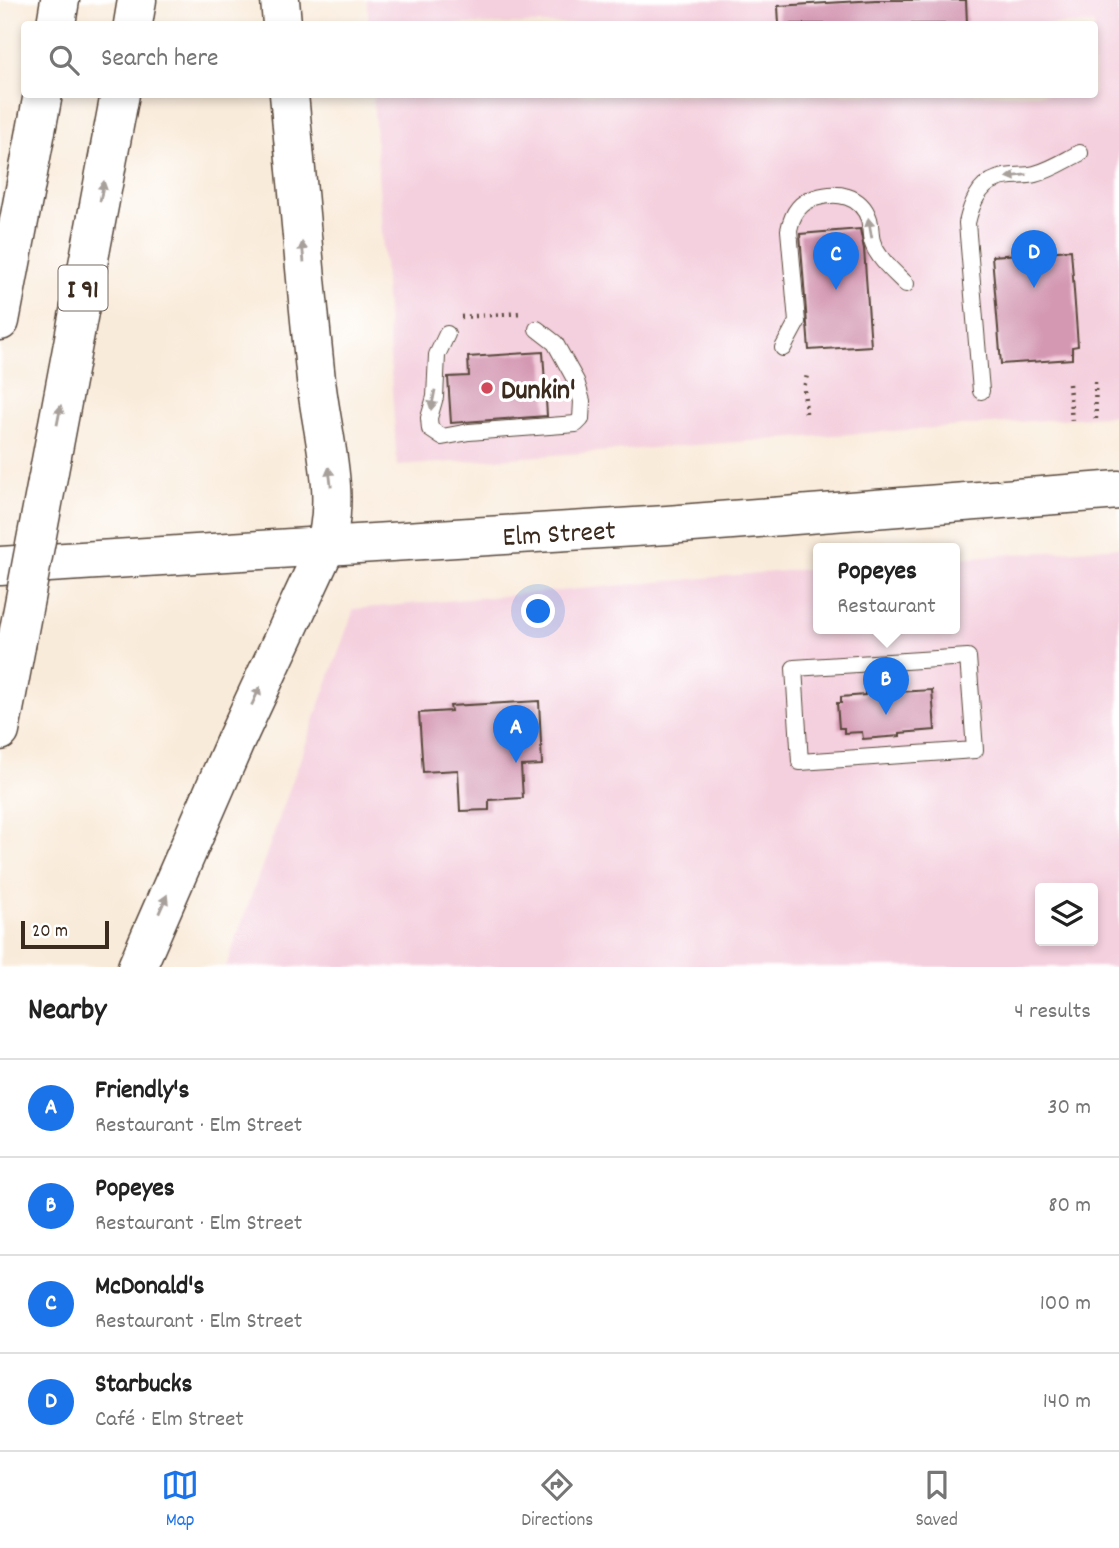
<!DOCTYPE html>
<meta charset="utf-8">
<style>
:root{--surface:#fff;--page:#f2f2f2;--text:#222;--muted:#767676;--line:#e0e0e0;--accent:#1a73e8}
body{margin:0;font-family:Dekko,sans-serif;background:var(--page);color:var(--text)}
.controls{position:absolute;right:21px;bottom:21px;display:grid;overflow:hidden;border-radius:7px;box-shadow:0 4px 10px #0003}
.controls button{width:63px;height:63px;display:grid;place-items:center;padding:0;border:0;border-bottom:2px solid var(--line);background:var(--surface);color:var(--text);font:35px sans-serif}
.scale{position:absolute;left:21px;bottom:18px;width:88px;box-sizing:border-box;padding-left:7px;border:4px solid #3b2a1e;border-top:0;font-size:19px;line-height:24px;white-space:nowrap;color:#3b2a1e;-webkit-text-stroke:5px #fff;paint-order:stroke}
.you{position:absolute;left:539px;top:612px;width:24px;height:24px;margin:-18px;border:5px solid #fff;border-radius:50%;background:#1a73e8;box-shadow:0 0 0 10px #1a73e833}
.badge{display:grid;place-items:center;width:46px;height:46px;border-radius:50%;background:var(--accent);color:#fff;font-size:23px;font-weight:700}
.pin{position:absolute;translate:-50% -58px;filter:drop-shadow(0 2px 4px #0008)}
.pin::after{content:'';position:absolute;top:37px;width:24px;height:21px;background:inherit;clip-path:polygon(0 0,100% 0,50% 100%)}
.popup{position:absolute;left:813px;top:543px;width:147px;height:91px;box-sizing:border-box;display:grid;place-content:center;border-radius:7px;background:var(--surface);filter:drop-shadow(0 2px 5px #0005);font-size:23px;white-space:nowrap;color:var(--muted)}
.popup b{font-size:26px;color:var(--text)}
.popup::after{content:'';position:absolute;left:50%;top:100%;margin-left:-14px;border:14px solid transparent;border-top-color:var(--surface)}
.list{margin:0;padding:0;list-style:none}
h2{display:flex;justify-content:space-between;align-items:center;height:91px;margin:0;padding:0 28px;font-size:30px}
h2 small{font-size:23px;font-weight:400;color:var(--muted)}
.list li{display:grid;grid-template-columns:46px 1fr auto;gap:21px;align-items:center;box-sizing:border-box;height:98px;padding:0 28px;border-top:2px solid var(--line)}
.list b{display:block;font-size:26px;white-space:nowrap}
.list p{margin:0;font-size:23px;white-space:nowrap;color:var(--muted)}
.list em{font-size:23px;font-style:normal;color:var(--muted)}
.icon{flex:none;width:38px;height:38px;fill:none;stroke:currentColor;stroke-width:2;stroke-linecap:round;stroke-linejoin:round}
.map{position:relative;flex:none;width:1119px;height:967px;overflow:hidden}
.search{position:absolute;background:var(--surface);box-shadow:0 4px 10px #0003;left:21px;right:21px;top:21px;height:77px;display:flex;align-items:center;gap:18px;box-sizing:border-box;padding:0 24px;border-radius:7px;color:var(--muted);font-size:26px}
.sheet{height:483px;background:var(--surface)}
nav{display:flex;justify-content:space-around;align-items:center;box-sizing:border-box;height:98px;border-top:2px solid var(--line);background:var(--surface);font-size:19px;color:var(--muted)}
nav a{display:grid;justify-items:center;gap:4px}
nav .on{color:var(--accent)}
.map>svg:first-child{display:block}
.built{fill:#f4cfdd;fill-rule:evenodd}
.building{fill:#d498b2}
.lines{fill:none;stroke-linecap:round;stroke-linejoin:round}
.lane-casing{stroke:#58473a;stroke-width:18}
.secondary-casing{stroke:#58473a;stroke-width:41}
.highway-casing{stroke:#58473a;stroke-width:41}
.path{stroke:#58473a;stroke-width:4.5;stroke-dasharray:2 5;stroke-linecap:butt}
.lane{stroke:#fff;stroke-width:16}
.secondary{stroke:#fff;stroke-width:38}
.highway{stroke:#fff;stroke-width:38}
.highway-bridge-casing{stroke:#58473a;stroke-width:41;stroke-linecap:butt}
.highway-bridge{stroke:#fff;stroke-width:38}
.oneway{fill:#a79f9a}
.poi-dot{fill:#d1495b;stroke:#fff;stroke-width:2.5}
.labels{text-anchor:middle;stroke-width:7;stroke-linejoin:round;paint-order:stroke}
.shield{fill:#fff;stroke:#766a62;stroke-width:2}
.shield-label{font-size:26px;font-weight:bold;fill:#3b2a1e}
.poi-label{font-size:28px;font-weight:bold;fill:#3b2a1e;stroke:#fff;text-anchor:start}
.street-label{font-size:28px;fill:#3b2a1e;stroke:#fff}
</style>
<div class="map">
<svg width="1119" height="967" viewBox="0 0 1119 967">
<rect width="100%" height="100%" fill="#fff"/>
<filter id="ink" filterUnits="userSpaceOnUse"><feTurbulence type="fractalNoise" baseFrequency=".0143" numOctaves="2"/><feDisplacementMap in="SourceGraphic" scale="14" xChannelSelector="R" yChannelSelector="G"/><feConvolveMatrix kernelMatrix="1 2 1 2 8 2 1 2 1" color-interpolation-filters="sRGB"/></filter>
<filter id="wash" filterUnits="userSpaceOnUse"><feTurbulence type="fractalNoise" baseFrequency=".00686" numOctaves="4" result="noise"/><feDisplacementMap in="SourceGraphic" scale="28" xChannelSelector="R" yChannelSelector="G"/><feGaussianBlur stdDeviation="1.57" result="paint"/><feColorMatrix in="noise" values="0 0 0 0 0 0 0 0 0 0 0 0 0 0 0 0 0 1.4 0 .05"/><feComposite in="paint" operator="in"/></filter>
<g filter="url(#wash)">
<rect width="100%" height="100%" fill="#f9ebda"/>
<path class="built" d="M 367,0 L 1119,0 L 1119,415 L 397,466 L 373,95 L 1094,94 L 1094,24 L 369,24 Z
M 1119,547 L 1119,967 L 226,967 L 354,609 L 818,568 L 818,629 L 954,629 L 954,558 ZM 1040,888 L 1093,888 L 1093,941 L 1040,941 Z"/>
<g id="blocks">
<path class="building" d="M 876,0 L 966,0 L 967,24 L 779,24 L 778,6 Z
M 860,229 L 864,249 L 871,346 L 809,350 L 800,234 Z
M 1071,250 L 1078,346 L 1072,347 L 1072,359 L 1001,364 L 992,256 Z
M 543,352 L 547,416 L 451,423 L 448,377 L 469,376 L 468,357 Z
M 896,690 L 897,692 L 932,690 L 935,730 L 900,733 L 900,736 L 863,739 L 862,732 L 844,733 L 844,728 L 839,728 L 837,703 L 841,703 L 841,697 L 865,695 L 865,692 Z
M 539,701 L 542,765 L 521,766 L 523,798 L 489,800 L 489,810 L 460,811 L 458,770 L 423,772 L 419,713 L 451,711 L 450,706 Z"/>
</g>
</g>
<g filter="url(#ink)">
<use href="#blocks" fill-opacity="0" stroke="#58473a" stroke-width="2"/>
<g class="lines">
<g class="lane-casing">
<path id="lane" d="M 447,334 L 437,355 L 435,397 L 429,418 L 430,429 L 442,437 L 469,432 L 576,424 L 581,419 L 582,401 L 576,381 L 555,343 L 537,329
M 783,348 L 797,322 L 789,230 C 792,215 799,202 815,198 C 837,191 861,195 869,219 C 871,226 870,234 872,241 C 877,258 894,272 906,284
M 981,391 L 967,223 C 971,206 978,185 997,179 C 1008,174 1023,177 1035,174 C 1051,170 1066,160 1080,153
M 968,657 L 975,750 L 800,762 L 794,668 Z"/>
</g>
<g class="secondary-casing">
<g id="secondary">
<path id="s1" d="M 0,566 L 667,525 L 1119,490"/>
</g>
</g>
<g class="highway-casing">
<path id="highway" d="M 280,0 L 282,24
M 56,24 L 60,0
M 133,24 L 137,0
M 0,321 L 43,94
M 47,482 L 120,94
M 0,731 L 16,646
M 137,967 L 235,742 L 323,553 C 343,497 322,437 316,380 C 306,285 298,190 289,94"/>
</g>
<path class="path" d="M 461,317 L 522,313
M 1095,382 L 1096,420
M 1069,384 L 1072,422
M 806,413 L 804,388 L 807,375"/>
<use href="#lane" class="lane"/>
<use href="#secondary" class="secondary"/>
<use href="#highway" class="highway"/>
<g class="highway-bridge-casing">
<path id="highway-bridge" d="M 16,646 L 47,482"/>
</g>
<use href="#highway-bridge" class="highway-bridge"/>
</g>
<defs><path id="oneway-solid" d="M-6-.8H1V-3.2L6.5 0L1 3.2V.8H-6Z" transform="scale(1.75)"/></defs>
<g class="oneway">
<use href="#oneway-solid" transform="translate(1017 176) rotate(173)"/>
<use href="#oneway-solid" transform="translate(102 191) rotate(-79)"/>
<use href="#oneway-solid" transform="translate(870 228) rotate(-100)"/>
<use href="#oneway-solid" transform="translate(303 252) rotate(-95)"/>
<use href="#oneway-solid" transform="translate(433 400) rotate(101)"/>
<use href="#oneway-solid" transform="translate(59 415) rotate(-79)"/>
<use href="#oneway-solid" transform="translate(330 477) rotate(-97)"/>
<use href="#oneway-solid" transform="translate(256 696) rotate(-65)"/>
<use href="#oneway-solid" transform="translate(163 904) rotate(-66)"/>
</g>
</g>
<circle class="poi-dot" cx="487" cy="388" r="7"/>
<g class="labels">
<rect class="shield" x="58.5" y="265.5" width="49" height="45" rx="5"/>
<g class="shield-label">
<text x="83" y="297">I 91</text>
</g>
<g class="poi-label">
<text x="501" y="398">Dunkin'</text>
</g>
<g class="street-label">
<text dy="10" stroke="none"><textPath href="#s1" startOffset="560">Elm Street</textPath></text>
</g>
</g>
</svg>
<div class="controls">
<button><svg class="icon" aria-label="layers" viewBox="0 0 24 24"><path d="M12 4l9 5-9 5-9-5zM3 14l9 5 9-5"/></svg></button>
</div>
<div class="scale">20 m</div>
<div class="you"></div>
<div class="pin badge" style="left:516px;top:763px">A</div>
<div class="pin badge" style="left:886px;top:715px">B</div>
<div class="popup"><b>Popeyes</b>Restaurant</div>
<div class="pin badge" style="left:836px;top:290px">C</div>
<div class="pin badge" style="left:1034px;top:288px">D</div>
<div class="search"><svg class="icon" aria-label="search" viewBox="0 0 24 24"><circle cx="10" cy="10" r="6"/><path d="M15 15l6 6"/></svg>Search here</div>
</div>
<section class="sheet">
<h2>Nearby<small>4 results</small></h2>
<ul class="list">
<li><span class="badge">A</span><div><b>Friendly's</b><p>Restaurant · Elm Street</p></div><em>30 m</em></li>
<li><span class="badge">B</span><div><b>Popeyes</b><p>Restaurant · Elm Street</p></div><em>80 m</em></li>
<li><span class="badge">C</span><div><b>McDonald's</b><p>Restaurant · Elm Street</p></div><em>100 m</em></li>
<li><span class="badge">D</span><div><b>Starbucks</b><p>Café · Elm Street</p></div><em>140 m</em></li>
</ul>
</section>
<nav>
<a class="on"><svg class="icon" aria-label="map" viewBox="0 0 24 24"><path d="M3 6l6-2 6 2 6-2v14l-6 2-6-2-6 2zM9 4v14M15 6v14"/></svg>Map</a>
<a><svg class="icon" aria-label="directions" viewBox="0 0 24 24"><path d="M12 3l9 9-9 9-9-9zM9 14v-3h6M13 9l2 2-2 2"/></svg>Directions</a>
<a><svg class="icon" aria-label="saved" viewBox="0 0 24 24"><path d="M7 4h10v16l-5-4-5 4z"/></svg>Saved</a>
</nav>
